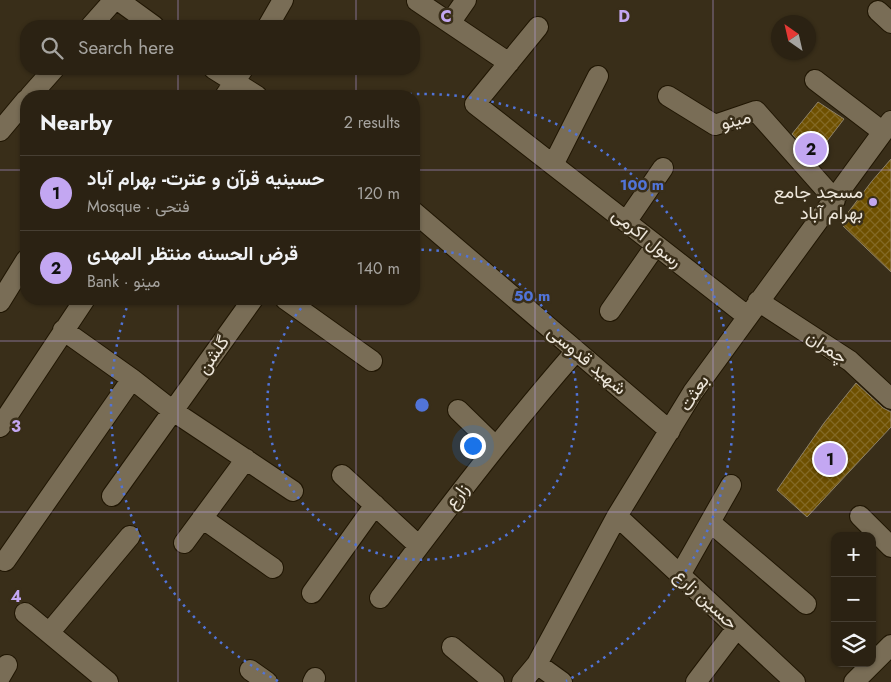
<!DOCTYPE html>
<meta charset="utf-8">
<style>
:root{--surface:#2b2213;--page:#332a1c;--text:#f1f3f6;--muted:#a6a4a0;--line:#473f33;--accent:#c3a7f2}
body{margin:0;font-family:Jost,Vazirmatn,sans-serif;background:var(--page);color:var(--text)}
.controls{position:absolute;right:15px;bottom:15px;display:grid;overflow:hidden;border-radius:10px;box-shadow:0 1px 4px #0004}
.controls button{width:45px;height:45px;display:grid;place-items:center;padding:0;border:0;border-bottom:1px solid var(--line);background:var(--surface);color:var(--text);font:25px sans-serif}
.compass{position:absolute;left:771px;top:15px;width:45px;height:45px;border-radius:50%;background:var(--surface);box-shadow:0 1px 4px #0004;rotate:326deg}
.you{position:absolute;left:472px;top:445px;width:18px;height:18px;margin:-12px;border:4px solid #fff;border-radius:50%;background:#1a73e8;box-shadow:0 0 0 8px #1a73e833}
.badge{display:grid;place-items:center;width:32px;height:32px;border-radius:50%;background:var(--accent);color:#111;font-size:16px;font-weight:700}
.pin{position:absolute;translate:-50% -50%;border:2px solid #fff;box-shadow:0 1px 5px #0006}
.list{margin:0;padding:0;list-style:none}
h2{display:flex;justify-content:space-between;align-items:center;height:65px;margin:0;padding:0 20px;font-size:21px}
h2 small{font-size:16px;font-weight:400;color:var(--muted)}
.list li{display:grid;grid-template-columns:32px 1fr auto;gap:15px;align-items:center;box-sizing:border-box;height:75px;padding:0 20px;border-top:1px solid var(--line)}
.list b{display:block;font-size:19px;white-space:nowrap}
.list p{margin:0;font-size:16px;white-space:nowrap;color:var(--muted)}
.list em{font-size:16px;font-style:normal;color:var(--muted)}
.icon{flex:none;width:28px;height:28px;fill:none;stroke:currentColor;stroke-width:2;stroke-linecap:round;stroke-linejoin:round}
.map{position:relative;flex:none;width:891px;height:682px;overflow:hidden}
.search{position:absolute;background:var(--surface);box-shadow:0 1px 4px #0004;left:20px;top:20px;width:400px;height:55px;display:flex;align-items:center;gap:12px;box-sizing:border-box;padding:0 18px;border-radius:20px;color:var(--muted);font-size:19px}
.panel{position:absolute;background:var(--surface);box-shadow:0 1px 4px #0004;left:20px;top:90px;width:400px;height:215px;border-radius:20px}
.map>svg:first-child{display:block}
.building{fill:url(#building-cross-hatch);stroke:#8c8068}
.lines{fill:none;stroke-linecap:round;stroke-linejoin:round}
.minor-casing{stroke:#201603;stroke-width:22}
.minor{stroke:#796d56;stroke-width:20}
.grid{fill:none;stroke:#c3a7f2;stroke-width:1;stroke-opacity:0.55}
.ring{fill:none;stroke:#5174d9;stroke-width:2.5;stroke-dasharray:2.5 5}
.poi-dot{fill:#c3a7f2;stroke:#392e19;stroke-width:2}
.labels{text-anchor:middle;stroke-width:5;stroke-linejoin:round;paint-order:stroke}
.street-label{font-size:18px;fill:#eee7db;stroke:#392e19}
.poi-label{font-size:18px;fill:#eee7db;stroke:#392e19;text-anchor:end}
.grid-label{font-size:16px;text-anchor:middle;font-weight:bold;fill:#c3a7f2;stroke:#392e19;stroke-width:5;stroke-linejoin:round;paint-order:stroke}
.centre{fill:#5174d9;stroke:#392e19;stroke-width:2.5}
.ring-label{font-size:15px;text-anchor:middle;font-weight:bold;fill:#5174d9;stroke:#392e19;stroke-width:5;stroke-linejoin:round;paint-order:stroke}
</style>
<div class="map">
<svg width="891" height="682" viewBox="0 0 891 682">
<defs>
<pattern id="building-cross-hatch" width="8" height="8" patternUnits="userSpaceOnUse" patternTransform="scale(1.25)"><rect width="8" height="8" fill="#6e5000"/><path d="M0 0l8 8M0 8l8-8" fill="none" stroke="#836925"/></pattern>
</defs>
<rect width="100%" height="100%" fill="#392e19"/>
<path class="building" d="M 818,102 L 844,119 L 814,158 L 792,134 Z
M 891,159 L 891,272 L 840,223 L 872,181 Z
M 856,383 L 883,408 L 891,412 L 891,427 L 807,517 L 777,490 L 824,423 Z"/>
<g class="lines">
<g class="minor-casing">
<path id="minor" d="M 118,0 L 154,26
M 417,1 L 509,63
M 878,11 L 891,23
M 450,23 L 466,0
M 91,26 L 114,0
M 268,26 L 283,0
M 538,27 L 475,104 L 747,316
M 214,69 L 257,96
M 815,80 L 883,132
M 30,96 L 54,69
M 225,96 L 243,69
M 668,96 L 715,125 L 756,111 L 835,200
M 0,131 L 26,100
M 553,165 L 598,76
M 414,212 L 670,431
M 626,222 L 663,168
M 285,299 L 372,361
M 758,301 L 850,361 L 891,399
M 0,302 L 26,260
M 610,311 L 656,245
M 63,330 L 132,379 L 173,411 L 293,491
M 458,410 L 495,446
M 0,427 L 85,299
M 342,475 L 419,546
M 112,496 L 253,299
M 617,516 L 795,682
M 860,516 L 891,547
M 202,518 L 273,568
M 710,522 L 806,604
M 184,543 L 246,459
M 5,561 L 132,379
M 680,575 L 731,485
M 312,593 L 375,505
M 380,598 C 443,514 507,430 576,351
M 25,613 L 108,682
M 49,633 L 130,536
M 452,647 L 494,682
M 537,664 L 562,682
M 250,670 L 267,682
M 0,677 L 7,665
M 313,682 L 315,678
M 522,682 L 537,664 L 617,516 L 693,392 L 891,121
M 696,682 L 737,628
M 854,682 L 891,645"/>
</g>
<use href="#minor" class="minor"/>
</g>
<path class="grid" d="M 178,0 L 178,26M 356,0 L 356,26M 535,0 L 535,682M 713,0 L 713,682M 178,69 L 178,96M 356,69 L 356,96M 0,170 L 26,170M 414,170 L 891,170M 178,299 L 178,682M 356,299 L 356,682M 0,341 L 891,341M 0,512 L 891,512"/>
<g class="ring">
<path d="M414 250A155 155 0 1 1 309 299"/>
<path d="M278 681A311 311 0 0 1 129 301M387 96A311 311 0 0 1 566 681"/>
</g>
<circle class="poi-dot" cx="873" cy="202" r="5"/>
<g class="labels">
<g class="street-label">
<text transform="translate(736 120) rotate(-14)" y="6">مینو</text>
<text transform="translate(647 238) rotate(38)" y="6">رسول اکرمی</text>
<text transform="translate(827 347) rotate(34)" y="6">چمران</text>
<text transform="translate(213 355) rotate(-55)" y="6">گلشن</text>
<text transform="translate(587 360) rotate(40)" y="6">شهید قدوسی</text>
<text transform="translate(694 393) rotate(-57)" y="6">بعثت</text>
<text transform="translate(457 496) rotate(-53)" y="6">زارع</text>
<text transform="translate(706 599) rotate(43)" y="6">حسین زارع</text>
</g>
<g class="poi-label">
<text x="863" y="198">مسجد جامع<tspan x="863" dy="21">بهرام آباد</tspan></text>
</g>
</g>
<g class="grid-label">
<text x="446" y="22">C</text>
<text x="624" y="22">D</text>
<text x="16" y="432">3</text>
<text x="16" y="602">4</text>
</g>
<circle cx="422" cy="405" r="8" class="centre"/>
<g class="ring-label">
<text x="642" y="190">100 m</text>
<text x="532" y="301">50 m</text>
</g>
</svg>
<div class="controls">
<button>+</button>
<button>−</button>
<button><svg class="icon" aria-label="layers" viewBox="0 0 24 24"><path d="M12 4l9 5-9 5-9-5zM3 14l9 5 9-5"/></svg></button>
</div>
<svg class="compass" viewBox="-18 -18 36 36"><path d="M0-13l5 13h-10z" fill="#e53935"/><path d="M0 13l5-13h-10z" fill="#a6a4a0"/></svg>
<div class="you"></div>
<div class="pin badge" style="left:830px;top:459px">1</div>
<div class="pin badge" style="left:811px;top:149px">2</div>
<div class="search"><svg class="icon" aria-label="search" viewBox="0 0 24 24"><circle cx="10" cy="10" r="6"/><path d="M15 15l6 6"/></svg>Search here</div>
<section class="panel">
<h2>Nearby<small>2 results</small></h2>
<ul class="list">
<li><span class="badge">1</span><div><b>حسینیه قرآن و عترت- بهرام آباد</b><p>Mosque · فتحی</p></div><em>120 m</em></li>
<li><span class="badge">2</span><div><b>قرض الحسنه منتظر المهدی</b><p>Bank · مینو</p></div><em>140 m</em></li>
</ul>
</section>
</div>
